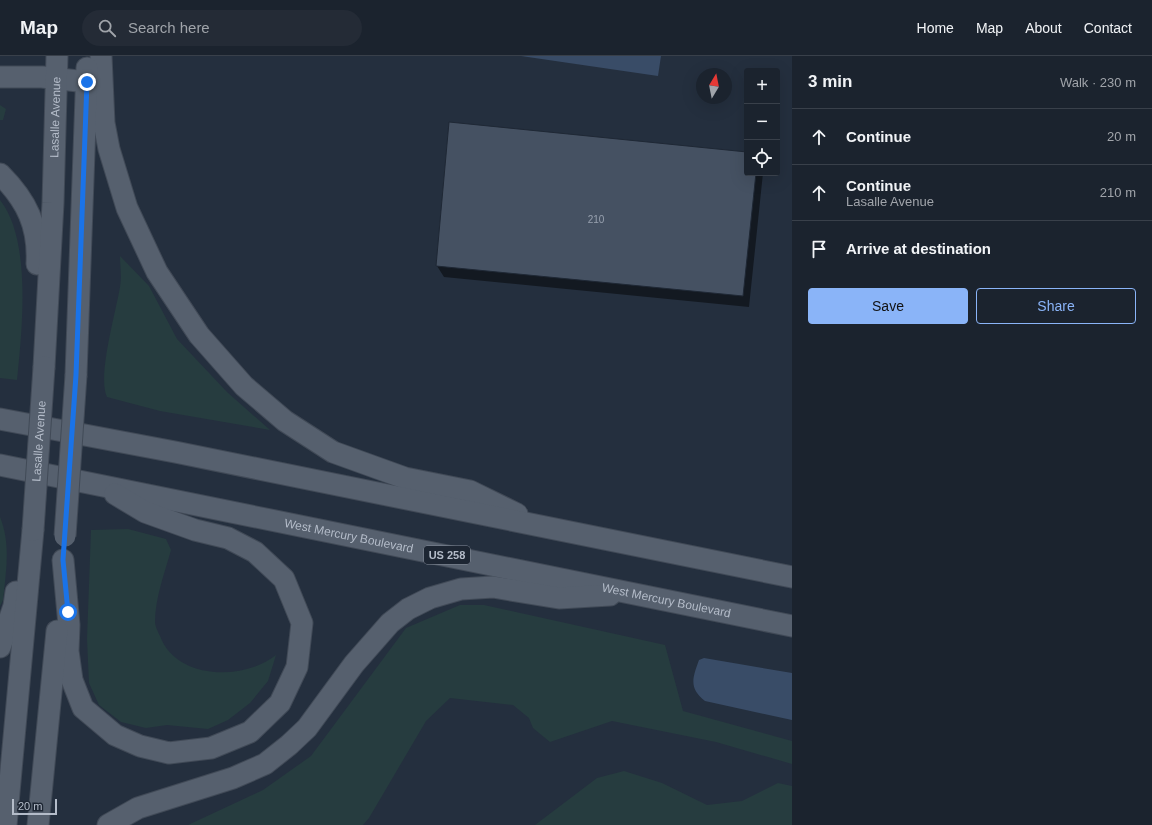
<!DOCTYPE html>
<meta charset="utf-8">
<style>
:root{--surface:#1b232e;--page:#242b36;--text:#f1f3f6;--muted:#a0a4aa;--line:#39404a;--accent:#8ab4f8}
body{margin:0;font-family:Arial,sans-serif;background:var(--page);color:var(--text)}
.controls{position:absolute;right:12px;top:12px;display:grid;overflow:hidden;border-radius:4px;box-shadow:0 4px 16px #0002}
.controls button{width:36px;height:36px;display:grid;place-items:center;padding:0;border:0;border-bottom:1px solid var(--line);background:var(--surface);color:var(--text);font:20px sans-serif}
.compass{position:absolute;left:696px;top:12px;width:36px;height:36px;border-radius:50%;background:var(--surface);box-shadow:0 4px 16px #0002;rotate:10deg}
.scale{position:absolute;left:12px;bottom:10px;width:45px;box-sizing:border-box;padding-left:4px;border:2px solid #b4bcc9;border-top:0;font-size:11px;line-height:14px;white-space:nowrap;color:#b4bcc9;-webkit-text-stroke:3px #1d2633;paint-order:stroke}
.stop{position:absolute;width:12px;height:12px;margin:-9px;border:3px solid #1a73e8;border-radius:50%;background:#fff}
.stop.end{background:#1a73e8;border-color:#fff;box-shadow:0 1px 4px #0008}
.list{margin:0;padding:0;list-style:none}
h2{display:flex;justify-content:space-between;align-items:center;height:52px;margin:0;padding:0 16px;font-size:17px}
h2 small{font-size:13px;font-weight:400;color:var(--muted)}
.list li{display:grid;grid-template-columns:26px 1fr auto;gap:12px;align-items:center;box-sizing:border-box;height:56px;padding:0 16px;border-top:1px solid var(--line)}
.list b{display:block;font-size:15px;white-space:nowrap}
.list p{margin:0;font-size:13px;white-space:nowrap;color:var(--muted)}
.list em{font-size:13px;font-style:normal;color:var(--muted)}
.actions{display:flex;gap:8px;padding:12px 16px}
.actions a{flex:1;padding:9px 0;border:1px solid var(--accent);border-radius:4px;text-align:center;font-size:14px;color:var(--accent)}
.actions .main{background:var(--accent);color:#111}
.icon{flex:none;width:22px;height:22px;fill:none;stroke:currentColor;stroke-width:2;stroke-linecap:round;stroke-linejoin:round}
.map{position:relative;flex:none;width:792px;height:769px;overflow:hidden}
header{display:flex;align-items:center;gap:24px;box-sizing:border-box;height:56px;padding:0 20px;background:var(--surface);border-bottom:1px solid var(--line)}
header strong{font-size:19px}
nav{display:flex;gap:22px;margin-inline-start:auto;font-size:14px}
.search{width:280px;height:36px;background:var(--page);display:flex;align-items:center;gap:10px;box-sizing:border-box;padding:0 14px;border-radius:22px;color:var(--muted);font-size:15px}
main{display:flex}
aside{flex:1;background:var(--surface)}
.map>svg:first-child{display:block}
.green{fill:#263c3f}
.water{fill:#394c67}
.shadow{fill:#0007}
.building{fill:#455162;stroke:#1f2835}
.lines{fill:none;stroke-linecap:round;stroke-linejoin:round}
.major-casing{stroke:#414a57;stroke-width:23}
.major{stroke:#56606e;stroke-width:21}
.major-bridge-casing{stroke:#414a57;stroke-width:23;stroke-linecap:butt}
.major-bridge{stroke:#56606e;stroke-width:21}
.route{stroke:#1a73e8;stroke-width:5}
.labels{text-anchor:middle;stroke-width:4;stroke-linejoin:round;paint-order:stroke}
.number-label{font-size:10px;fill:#98a1af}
.shield{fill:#1d2633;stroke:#878f9c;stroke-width:1}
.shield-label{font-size:11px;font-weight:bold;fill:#b4bcc9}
.street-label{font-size:12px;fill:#b4bcc9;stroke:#1d2633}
</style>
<header>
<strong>Map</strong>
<div class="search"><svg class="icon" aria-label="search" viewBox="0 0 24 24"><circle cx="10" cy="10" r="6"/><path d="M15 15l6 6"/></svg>Search here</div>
<nav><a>Home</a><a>Map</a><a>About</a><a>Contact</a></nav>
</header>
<main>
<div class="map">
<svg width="792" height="769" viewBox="0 0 792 769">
<rect width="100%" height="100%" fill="#242f3e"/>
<path class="green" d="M 0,49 L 6,53 L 3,64 L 0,64 Z
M 0,144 C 32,184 22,275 17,324 L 0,322 Z
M 120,200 L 149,230 L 177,283 L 227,336 L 270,374 L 160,355 L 107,341 C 97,321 116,256 120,231 C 122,221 120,210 120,200 Z
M 0,461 C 11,488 6,516 3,544 L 0,550 Z
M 128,473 L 166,483 L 171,494 C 165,516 155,542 155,566 C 155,570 158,576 160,580 C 176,624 244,625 276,599 L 268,625 L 250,647 L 228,664 L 208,673 L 167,669 L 146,672 L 121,666 L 99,649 L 89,627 L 87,583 L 91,474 Z
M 460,549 L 484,549 L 665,589 L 683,655 L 792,685 L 792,708 L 716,686 L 612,665 L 550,686 L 533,672 L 529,662 L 513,649 L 450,642 L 426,665 L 369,762 L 363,769 L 188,769 L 263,734 L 311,700 L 406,572 Z
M 624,715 L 662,727 L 707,749 L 742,745 L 778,727 L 792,730 L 792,769 L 535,769 L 597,722 Z"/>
<path class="water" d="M 521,0 L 661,0 L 658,20 Z
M 704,602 L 792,617 L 792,664 L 705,645 C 688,632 693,621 699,604 Z"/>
<path class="shadow" d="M 747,97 L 747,117 L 763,117 L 749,251 L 444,221 L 437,210 Z"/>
<path class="building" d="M 449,66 L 747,96 L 747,117 L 756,117 L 743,240 L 436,210 Z"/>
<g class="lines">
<g class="major-casing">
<g id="major">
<path d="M 101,0 L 104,67 L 109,93 L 127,152 L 157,216 L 199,279 L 244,330 L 285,365 L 333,396 L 405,422 L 470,435 L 517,458"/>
<path d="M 0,21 L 42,21 L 87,26"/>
<path d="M 0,118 C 27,145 39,170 37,208"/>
<path id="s1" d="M 44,311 L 53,147 L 57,0"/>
<path d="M 76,319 L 87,12"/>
<path d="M 0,363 L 175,396 L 792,521"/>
<path id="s2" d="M 0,409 L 792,570"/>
<path d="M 63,504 L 69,569 L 68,595 L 72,624 L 83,652 L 115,679 L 140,690 L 169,697 L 211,692 L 250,676 L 280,647 L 297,611 L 302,567 L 284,523 L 255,496 L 228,482 L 195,474 L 145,456 L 115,438"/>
<path d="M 0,591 L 14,550 L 16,536"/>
<path d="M 6,769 L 33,474"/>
<path d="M 38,769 L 57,575"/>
<path d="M 108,769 L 138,752 L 233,722 L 265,708 L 289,689 L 307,672 L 354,608 L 390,567 L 408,553 L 430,542 L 461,533 L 493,531 L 559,542 L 610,539"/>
</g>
</g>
<use href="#major" class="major"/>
<g class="major-bridge-casing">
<g id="major-bridge">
<path id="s3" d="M 33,474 L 44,311"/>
<path d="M 65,480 L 76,319"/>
</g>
</g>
<use href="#major-bridge" class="major-bridge"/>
</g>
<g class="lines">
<path class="route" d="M 68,556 L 63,504 L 76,319 L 87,26"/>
</g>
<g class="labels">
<g class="number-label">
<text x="596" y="167">210</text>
</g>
<rect class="shield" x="424" y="490" width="46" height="18" rx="3"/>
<g class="shield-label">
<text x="447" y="503">US 258</text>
</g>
<g class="street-label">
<text dy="4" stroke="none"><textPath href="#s1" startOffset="250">Lasalle Avenue</textPath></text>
<text dy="4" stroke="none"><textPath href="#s3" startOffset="89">Lasalle Avenue</textPath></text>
<text dy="4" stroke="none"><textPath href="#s2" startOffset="356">West Mercury Boulevard</textPath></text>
<text dy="4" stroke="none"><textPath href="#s2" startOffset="680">West Mercury Boulevard</textPath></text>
</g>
</g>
</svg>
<div class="controls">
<button>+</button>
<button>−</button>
<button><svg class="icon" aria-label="locate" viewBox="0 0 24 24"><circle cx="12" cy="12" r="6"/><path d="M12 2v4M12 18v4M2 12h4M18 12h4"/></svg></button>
</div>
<svg class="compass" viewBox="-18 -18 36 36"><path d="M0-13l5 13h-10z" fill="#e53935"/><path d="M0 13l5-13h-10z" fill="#a0a4aa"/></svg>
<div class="scale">20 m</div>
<div class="stop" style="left:68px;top:556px"></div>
<div class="stop end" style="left:87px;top:26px"></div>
</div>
<aside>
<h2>3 min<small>Walk · 230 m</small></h2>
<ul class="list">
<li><svg class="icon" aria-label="ahead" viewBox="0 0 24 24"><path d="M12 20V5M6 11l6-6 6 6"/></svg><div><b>Continue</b></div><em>20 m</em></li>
<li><svg class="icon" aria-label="ahead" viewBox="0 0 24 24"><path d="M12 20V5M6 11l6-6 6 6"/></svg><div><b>Continue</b><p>Lasalle Avenue</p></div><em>210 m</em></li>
<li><svg class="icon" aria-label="arrive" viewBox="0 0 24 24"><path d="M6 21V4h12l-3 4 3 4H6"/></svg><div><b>Arrive at destination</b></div></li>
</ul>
<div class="actions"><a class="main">Save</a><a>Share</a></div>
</aside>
</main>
